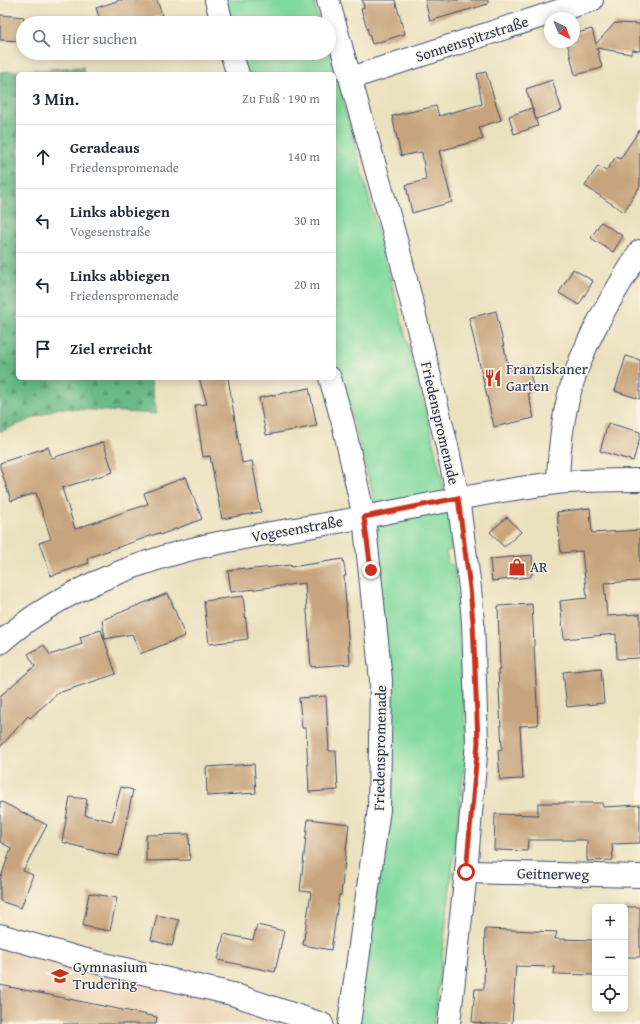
<!DOCTYPE html>
<html lang="de">
<meta charset="utf-8">
<style>
:root{--surface:#fff;--page:#f6f6f7;--text:#1f2937;--muted:#747a83;--line:#e0e1e3}
body{margin:0;font-family:"Gentium Book Plus",serif;background:var(--page);color:var(--text)}
.controls{position:absolute;right:12px;bottom:12px;display:grid;overflow:hidden;border-radius:6px;box-shadow:0 2px 10px #0003}
.controls button{width:36px;height:36px;display:grid;place-items:center;padding:0;border:0;border-bottom:1px solid var(--line);background:var(--surface);color:var(--text);font:20px sans-serif}
.compass{position:absolute;left:544px;top:12px;width:36px;height:36px;border-radius:50%;background:var(--surface);box-shadow:0 2px 10px #0003;rotate:137deg}
.stop{position:absolute;width:12px;height:12px;margin:-9px;border:3px solid #c8321e;border-radius:50%;background:#fff}
.stop.end{background:#c8321e;border-color:#fff;box-shadow:0 1px 4px #0008}
.list{margin:0;padding:0;list-style:none}
h2{display:flex;justify-content:space-between;align-items:center;height:52px;margin:0;padding:0 16px;font-size:17px}
h2 small{font-size:13px;font-weight:400;color:var(--muted)}
.list li{display:grid;grid-template-columns:26px 1fr auto;gap:12px;align-items:center;box-sizing:border-box;height:64px;padding:0 16px;border-top:1px solid var(--line)}
.list b{display:block;font-size:15px;white-space:nowrap}
.list p{margin:0;font-size:13px;white-space:nowrap;color:var(--muted)}
.list em{font-size:13px;font-style:normal;color:var(--muted)}
.icon{flex:none;width:22px;height:22px;fill:none;stroke:currentColor;stroke-width:2;stroke-linecap:round;stroke-linejoin:round}
.map{position:relative;flex:none;width:640px;height:1024px;overflow:hidden}
.search{position:absolute;background:var(--surface);box-shadow:0 2px 10px #0003;left:16px;top:16px;width:320px;height:44px;display:flex;align-items:center;gap:10px;box-sizing:border-box;padding:0 14px;border-radius:22px;color:var(--muted);font-size:15px}
.panel{position:absolute;background:var(--surface);box-shadow:0 2px 10px #0003;left:16px;top:72px;width:320px;height:308px;border-radius:6px}
.map>svg:first-child{display:block}
.built{fill:#edd7bb}
.forest{fill:url(#forest-firs);stroke:#427472}
.park{fill:#82da9f;stroke:#4e847e}
.building{fill:#c7a47d}
.lines{fill:none;stroke-linecap:round;stroke-linejoin:round}
.minor-casing{stroke:#3a4a6d;stroke-width:24}
.tertiary-casing{stroke:#3a4a6d;stroke-width:24}
.minor{stroke:#fff;stroke-width:22}
.tertiary{stroke:#fff;stroke-width:22}
.route{stroke:#c8321e;stroke-width:5}
.labels{text-anchor:middle;stroke-width:3;stroke-linejoin:round;paint-order:stroke}
.street-label{font-size:15px;fill:#1b2f5e;stroke:#fcf5e5}
.poi-label{font-size:15px;fill:#1b2f5e;stroke:#fcf5e5;text-anchor:start}
</style>
<div class="map">
<svg width="640" height="1024" viewBox="0 0 640 1024">
<defs>
<pattern id="forest-firs" width="22" height="20" patternUnits="userSpaceOnUse"><rect width="22" height="20" fill="#69ba86"/><path d="M5 1l3.5 6h-7zM16 11l3.5 6h-7z" fill="#569871"/></pattern>
</defs>
<rect width="100%" height="100%" fill="#fcf5e5"/>
<filter id="ink" filterUnits="userSpaceOnUse"><feTurbulence type="fractalNoise" baseFrequency=".025" numOctaves="2"/><feDisplacementMap in="SourceGraphic" scale="8" xChannelSelector="R" yChannelSelector="G"/><feConvolveMatrix kernelMatrix="1 2 1 2 8 2 1 2 1" color-interpolation-filters="sRGB"/></filter>
<filter id="wash" filterUnits="userSpaceOnUse"><feTurbulence type="fractalNoise" baseFrequency=".012" numOctaves="4" result="noise"/><feDisplacementMap in="SourceGraphic" scale="16" xChannelSelector="R" yChannelSelector="G"/><feGaussianBlur stdDeviation="0.9" result="paint"/><feColorMatrix in="noise" values="0 0 0 0 0 0 0 0 0 0 0 0 0 0 0 0 0 1.4 0 .05"/><feComposite in="paint" operator="in"/></filter>
<g filter="url(#wash)">
<rect width="100%" height="100%" fill="#ebe1bf"/>
<path class="built" d="M 0,944 L 227,1003 L 278,1024 L 0,1024 Z"/>
<path class="forest" d="M 83,67 L 84,74 L 18,74 L 18,378 L 150,378 L 157,414 L 58,408 L 0,432 L 0,72 Z"/>
<path class="park" d="M 222,0 L 313,0 L 320,23 L 229,23 Z
M 239,53 L 329,53 L 338,82 L 430,428 L 445,495 L 396,503 L 375,502 L 353,421 L 334,359 L 334,74 L 245,74 Z
M 450,510 L 454,543 L 451,543 L 451,550 L 446,551 L 448,565 L 453,564 L 456,582 L 457,614 L 467,741 L 434,1024 L 365,1024 L 357,1020 L 388,810 L 375,525 Z"/>
<g id="blocks">
<path class="building" d="M 120,0 L 157,0 L 162,15 L 140,23 L 101,23 L 96,8 Z
M 362,0 L 395,0 L 405,34 L 372,44 L 361,9 L 364,8 Z
M 425,0 L 488,0 L 488,4 L 430,21 Z
M 0,15 L 24,17 L 22,41 L 0,40 Z
M 615,23 L 640,24 L 640,51 L 633,50 L 631,54 L 597,48 L 602,68 L 575,75 L 567,42 L 574,42 L 574,34 L 592,29 L 596,44 Z
M 486,72 L 501,120 L 479,127 L 483,139 L 439,151 L 452,202 L 412,213 L 406,185 L 426,180 L 422,152 L 401,156 L 392,116 L 436,106 L 439,116 L 482,104 L 477,74 Z
M 552,80 L 562,110 L 536,119 L 526,89 Z
M 532,108 L 538,126 L 514,134 L 509,116 Z
M 640,129 L 640,186 L 624,212 L 585,186 L 598,166 L 606,171 L 616,157 L 620,159 Z
M 601,222 L 623,236 L 613,252 L 591,238 Z
M 573,269 L 593,281 L 579,305 L 559,293 Z
M 496,311 L 509,370 L 528,365 L 534,391 L 528,393 L 534,418 L 494,427 L 469,318 Z
M 626,356 L 640,360 L 640,399 L 615,391 Z
M 199,378 L 228,378 L 242,463 L 252,461 L 261,512 L 222,519 L 210,456 L 203,457 L 195,405 L 207,404 Z
M 309,388 L 317,426 L 266,435 L 259,398 Z
M 608,423 L 640,432 L 640,437 L 633,461 L 600,451 Z
M 103,442 L 113,472 L 62,488 L 75,529 L 148,504 L 144,493 L 186,477 L 202,519 L 160,535 L 159,533 L 87,558 L 89,563 L 51,576 L 39,543 L 51,539 L 36,493 L 11,501 L 0,467 L 0,463 L 48,447 L 52,458 Z
M 590,508 L 592,533 L 640,530 L 640,581 L 604,583 L 607,616 L 640,614 L 640,658 L 617,659 L 616,634 L 564,639 L 560,601 L 587,598 L 582,551 L 561,553 L 557,512 Z
M 507,517 L 521,532 L 504,547 L 490,532 Z
M 532,555 L 533,574 L 531,574 L 531,577 L 492,581 L 490,559 Z
M 343,559 L 346,576 L 344,576 L 350,664 L 311,667 L 305,583 L 231,592 L 228,571 L 244,568 L 245,570 L 291,565 L 291,567 Z
M 168,593 L 185,636 L 140,654 L 132,634 L 105,639 L 102,620 Z
M 243,596 L 248,639 L 209,644 L 204,601 Z
M 532,604 L 538,725 L 520,726 L 523,779 L 500,780 L 498,750 L 502,749 L 498,670 L 500,670 L 498,606 Z
M 101,630 L 116,674 L 58,693 L 30,718 L 28,716 L 0,747 L 0,696 L 35,666 L 28,654 L 44,645 L 50,655 L 82,644 L 80,637 Z
M 601,668 L 604,703 L 567,707 L 563,672 Z
M 326,696 L 329,751 L 336,751 L 338,790 L 309,792 L 306,728 L 302,728 L 299,698 Z
M 254,764 L 256,793 L 207,796 L 206,767 Z
M 121,787 L 133,790 L 119,856 L 102,853 L 62,842 L 70,797 L 87,799 L 85,815 L 112,821 Z
M 0,801 L 47,825 L 23,871 L 33,875 L 21,908 L 0,901 L 0,880 L 11,848 L 0,842 Z
M 538,803 L 602,803 L 603,807 L 640,805 L 640,843 L 612,844 L 613,860 L 587,861 L 587,840 L 528,840 L 527,851 L 494,850 L 495,814 L 538,815 Z
M 308,819 L 349,824 L 341,895 L 339,895 L 331,950 L 303,945 L 311,892 L 300,891 Z
M 189,834 L 190,860 L 146,861 L 146,835 Z
M 89,893 L 117,898 L 110,931 L 83,926 Z
M 625,907 L 640,907 L 640,957 L 625,957 Z
M 157,915 L 179,920 L 172,946 L 151,940 Z
M 257,925 L 284,931 L 275,972 L 218,960 L 224,934 L 253,940 Z
M 485,929 L 557,932 L 555,939 L 595,940 L 595,975 L 554,974 L 555,967 L 516,966 L 512,1024 L 481,1024 L 481,1023 L 472,1022 L 475,989 L 484,989 Z
M 0,985 L 157,1017 L 156,1024 L 0,1024 Z"/>
</g>
</g>
<g filter="url(#ink)">
<use href="#blocks" fill-opacity="0" stroke="#3a4a6d" stroke-width="1"/>
<g class="lines">
<g class="minor-casing">
<path id="minor" d="M 216,0 L 222,23
M 231,53 L 238,74
M 351,78 L 592,0
M 330,378 L 343,423 L 364,517 L 381,680 L 379,809 L 349,1024
M 558,483 C 559,445 563,408 576,372 C 591,329 616,290 640,251
M 0,643 C 59,589 150,556 228,541 C 273,532 318,526 364,517 C 428,505 491,491 556,483 C 584,480 612,480 640,480
M 466,872 L 640,876
M 0,935 L 82,959 L 232,994 L 322,1024"/>
</g>
<g class="tertiary-casing">
<path id="tertiary" d="M 328,0 L 398,247 L 447,446 L 458,498 L 470,588 L 473,622 L 477,742 L 466,872 L 449,1024"/>
</g>
<use href="#minor" class="minor"/>
<use href="#tertiary" class="tertiary"/>
</g>
</g>
<g class="lines" filter="url(#ink)">
<path class="route" d="M 371,570 L 364,517 L 458,498 L 470,588 L 473,622 L 478,742 L 466,872"/>
</g>
<defs>
<g id="restaurant-bare" transform="scale(1.38)"><path d="M-5-6h1v4h1v-4h1v4h1v-4h1v5L-1.5 .5V6h-2V.5L-5-1ZM5-6V6H3V1.5H1.5Q1.5-4 5-6Z" fill="#c8321e" stroke="#fcf5e5" stroke-width="2.5" paint-order="stroke"/></g>
<g id="shop-bare" transform="scale(1.38)"><path d="M-5-2.5h2.3a2.7 3.5 0 0 1 5.4 0H5L5.5 6h-11ZM-1.5-2.5h3a1.5 2.3 0 0 0-3 0Z" fill="#c8321e" stroke="#fcf5e5" stroke-width="2.5" paint-order="stroke"/></g>
<g id="school-bare" transform="scale(1.38)"><path d="M0-5L7-2L0 1L-7-2ZM-4 1L0 2.5L4 1V4Q0 6-4 4Z" fill="#c8321e" stroke="#fcf5e5" stroke-width="2.5" paint-order="stroke"/></g>
</defs>
<g fill-rule="evenodd">
<use href="#restaurant-bare" x="493" y="378"/>
<use href="#shop-bare" x="517" y="567"/>
<use href="#school-bare" x="60" y="976"/>
</g>
<g class="labels">
<g class="street-label">
<text transform="translate(472 39) rotate(-18)" y="5">Sonnenspitzstraße</text>
<text transform="translate(440 423) rotate(77)" y="5">Friedenspromenade</text>
<text transform="translate(297 529) rotate(-10)" y="5">Vogesenstraße</text>
<text transform="translate(380 748) rotate(-89)" y="5">Friedenspromenade</text>
<text transform="translate(553 874) rotate(1)" y="5">Geitnerweg</text>
</g>
<g class="poi-label">
<text x="506" y="374">Franziskaner<tspan x="506" dy="17">Garten</tspan></text>
<text x="530" y="572">AR</text>
<text x="73" y="972">Gymnasium<tspan x="73" dy="17">Trudering</tspan></text>
</g>
</g>
</svg>
<div class="controls">
<button>+</button>
<button>−</button>
<button><svg class="icon" aria-label="locate" viewBox="0 0 24 24"><circle cx="12" cy="12" r="6"/><path d="M12 2v4M12 18v4M2 12h4M18 12h4"/></svg></button>
</div>
<svg class="compass" viewBox="-18 -18 36 36"><path d="M0-13l5 13h-10z" fill="#e53935"/><path d="M0 13l5-13h-10z" fill="#747a83"/></svg>
<div class="stop" style="left:466px;top:872px"></div>
<div class="stop end" style="left:371px;top:570px"></div>
<div class="search"><svg class="icon" aria-label="search" viewBox="0 0 24 24"><circle cx="10" cy="10" r="6"/><path d="M15 15l6 6"/></svg>Hier suchen</div>
<section class="panel">
<h2>3 Min.<small>Zu Fuß · 190 m</small></h2>
<ul class="list">
<li><svg class="icon" aria-label="ahead" viewBox="0 0 24 24"><path d="M12 20V5M6 11l6-6 6 6"/></svg><div><b>Geradeaus</b><p>Friedenspromenade</p></div><em>140 m</em></li>
<li><svg class="icon" aria-label="left" viewBox="0 0 24 24"><path d="M17 20v-9H6M10 6l-5 5 5 5"/></svg><div><b>Links abbiegen</b><p>Vogesenstraße</p></div><em>30 m</em></li>
<li><svg class="icon" aria-label="left" viewBox="0 0 24 24"><path d="M17 20v-9H6M10 6l-5 5 5 5"/></svg><div><b>Links abbiegen</b><p>Friedenspromenade</p></div><em>20 m</em></li>
<li><svg class="icon" aria-label="arrive" viewBox="0 0 24 24"><path d="M6 21V4h12l-3 4 3 4H6"/></svg><div><b>Ziel erreicht</b></div></li>
</ul>
</section>
</div>
